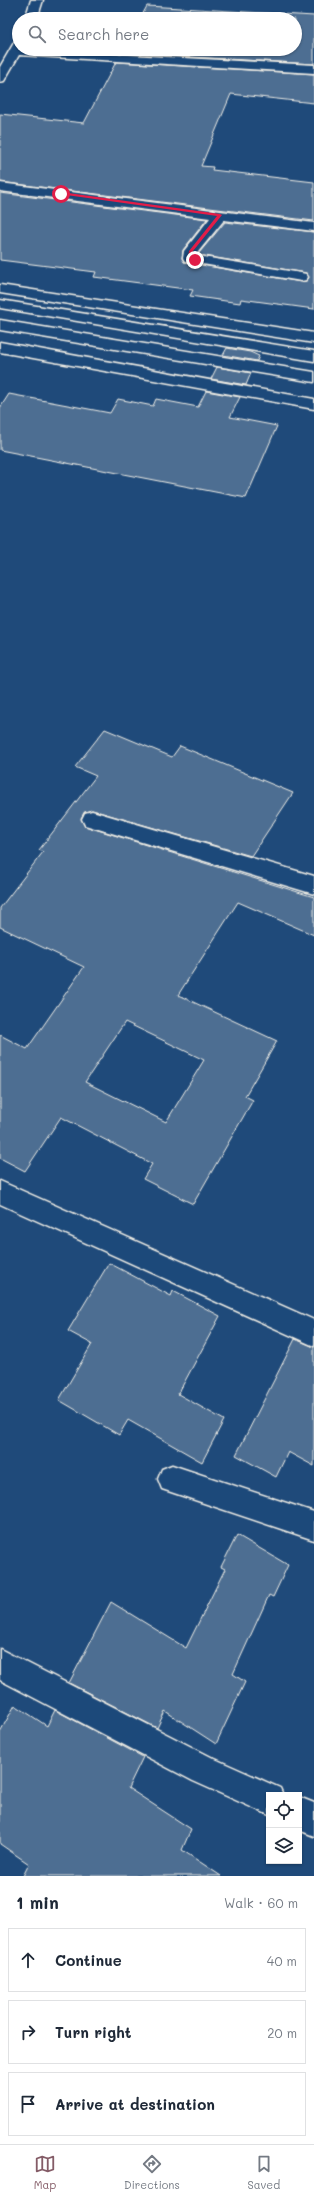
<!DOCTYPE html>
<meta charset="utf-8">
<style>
:root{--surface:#fff;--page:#f6f6f7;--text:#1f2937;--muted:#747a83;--line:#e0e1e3;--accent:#845c67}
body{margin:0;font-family:Mali,sans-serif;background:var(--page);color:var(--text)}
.controls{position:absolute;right:12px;bottom:12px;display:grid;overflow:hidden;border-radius:0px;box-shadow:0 1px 3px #0004}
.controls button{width:36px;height:36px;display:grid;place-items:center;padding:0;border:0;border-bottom:1px solid var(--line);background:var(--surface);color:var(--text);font:20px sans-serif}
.stop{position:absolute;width:12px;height:12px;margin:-9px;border:3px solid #e11d48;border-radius:50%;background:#fff}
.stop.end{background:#e11d48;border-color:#fff;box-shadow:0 1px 4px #0008}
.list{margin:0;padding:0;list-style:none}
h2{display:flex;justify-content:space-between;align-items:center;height:52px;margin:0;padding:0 16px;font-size:17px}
h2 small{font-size:13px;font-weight:400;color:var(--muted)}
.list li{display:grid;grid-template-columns:26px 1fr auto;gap:12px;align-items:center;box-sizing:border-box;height:64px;margin:0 8px 8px;padding:0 8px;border:1px solid var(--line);border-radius:0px}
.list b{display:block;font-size:15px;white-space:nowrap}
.list em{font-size:13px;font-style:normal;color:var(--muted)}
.icon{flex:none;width:22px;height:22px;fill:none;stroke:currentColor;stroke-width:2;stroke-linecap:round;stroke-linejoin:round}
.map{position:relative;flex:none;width:314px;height:1876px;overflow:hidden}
.search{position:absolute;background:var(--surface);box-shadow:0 1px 3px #0004;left:12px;right:12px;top:12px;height:44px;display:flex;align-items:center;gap:10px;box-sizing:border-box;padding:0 14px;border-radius:22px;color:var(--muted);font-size:15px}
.sheet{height:268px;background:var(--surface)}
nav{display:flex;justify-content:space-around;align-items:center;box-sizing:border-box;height:56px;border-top:1px solid var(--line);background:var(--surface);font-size:11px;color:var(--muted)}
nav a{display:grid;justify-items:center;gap:2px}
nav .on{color:var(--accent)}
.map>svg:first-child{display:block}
.building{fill:#4d6e92;stroke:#f4f1e8;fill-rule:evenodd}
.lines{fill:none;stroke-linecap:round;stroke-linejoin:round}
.street-casing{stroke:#f4f1e8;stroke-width:3}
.primary-casing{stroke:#f4f1e8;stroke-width:3}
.street{fill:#1f4a7a;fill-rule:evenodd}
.primary{fill:#1f4a7a;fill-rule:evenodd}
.route{fill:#e11d48}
</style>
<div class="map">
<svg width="314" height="1876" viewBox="0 0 314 1876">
<rect width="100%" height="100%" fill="#1f4a7a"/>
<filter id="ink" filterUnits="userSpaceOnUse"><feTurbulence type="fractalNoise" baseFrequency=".025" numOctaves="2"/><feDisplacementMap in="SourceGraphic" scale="8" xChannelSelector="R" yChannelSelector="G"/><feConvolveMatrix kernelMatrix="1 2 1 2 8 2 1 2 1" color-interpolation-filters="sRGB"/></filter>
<g filter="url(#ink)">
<path class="building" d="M 147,6 L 314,16 L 314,64 L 121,53 L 124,49 L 295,49 L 295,19 L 140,19 Z
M 116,62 L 314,74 L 314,103 L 231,94 L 201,166 L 213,167 L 212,170 L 314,182 L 314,221 L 0,182 L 0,114 L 84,123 Z
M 0,193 L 207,219 L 183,250 L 182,258 L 184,262 L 301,282 L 306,281 L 309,278 L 306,273 L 199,255 L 199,253 L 225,222 L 314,232 L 314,309 L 241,299 L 240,303 L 190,296 L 193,290 L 94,277 L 96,272 L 0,260 Z
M 227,348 L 250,352 L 259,356 L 257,361 L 223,355 Z
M 217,367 L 251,373 L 246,385 L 211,379 Z
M 206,391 L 240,397 L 230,417 L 277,426 L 246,498 L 0,450 L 0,408 L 9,394 L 110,413 L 118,399 L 153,406 L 156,399 L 198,407 Z
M 105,729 L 172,757 L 180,746 L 293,793 L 251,856 L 92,810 L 85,812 L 81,818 L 85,826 L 314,897 L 314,935 L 238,902 L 178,995 L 277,1041 L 245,1096 L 253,1100 L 193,1204 L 143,1179 L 152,1164 L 61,1117 L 25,1171 L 0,1158 L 0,1035 L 27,1049 L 84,967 L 0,927 L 0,908 L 43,852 L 39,850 L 96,776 L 75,767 ZM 125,1022 L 204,1060 L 166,1122 L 85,1082 Z
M 109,1263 L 171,1296 L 173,1291 L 220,1316 L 178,1394 L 224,1420 L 202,1462 L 128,1420 L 119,1435 L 59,1400 L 92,1344 L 68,1331 Z
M 295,1339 L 314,1347 L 314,1466 L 288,1452 L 276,1477 L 236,1455 Z
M 237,1535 L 288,1565 L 273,1597 L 269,1595 L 233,1674 L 245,1682 L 216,1744 L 165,1711 L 157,1728 L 69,1683 L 111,1602 L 186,1648 L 225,1569 L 221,1567 Z
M 15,1705 L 47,1726 L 55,1710 L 143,1757 L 128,1788 L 191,1829 L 182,1850 L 221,1876 L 23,1876 L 29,1864 L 0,1844 L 0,1732 Z"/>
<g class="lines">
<g class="street-casing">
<path id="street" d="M 31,0 L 43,0 L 37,19 L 25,19 Z
M 19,40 L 19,49 L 314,65 L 314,73 L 19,55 L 4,81 L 0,82 L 0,67 L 15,41 Z
M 0,183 L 314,223 L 314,231 L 224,220 L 198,252 L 197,256 L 301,273 L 306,274 L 308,277 L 306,280 L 301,281 L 185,261 L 183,258 L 184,251 L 210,218 L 0,191 Z
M 0,285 L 314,333 L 314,343 L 0,293 Z
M 0,342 L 314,399 L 314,409 L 0,352 Z
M 92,811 L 314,876 L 314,894 L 85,825 L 82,819 L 85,813 Z
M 0,1181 L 314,1320 L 314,1346 L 0,1204 Z
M 172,1465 L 314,1512 L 314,1540 L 162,1489 L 158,1479 L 162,1469 Z
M 0,1649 L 215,1759 L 280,1788 L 283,1795 L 269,1795 L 269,1815 L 193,1781 L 0,1680 Z
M 299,1797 L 314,1803 L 314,1836 L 299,1830 Z"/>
</g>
<g class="primary-casing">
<path id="primary" d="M 0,300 L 314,351 L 314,361 L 0,308 Z
M 0,320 L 314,372 L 314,382 L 0,330 Z"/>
</g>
<use href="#street" class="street"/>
<use href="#primary" class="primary"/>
</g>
</g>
<path class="route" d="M 61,192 L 220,214 L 222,215 L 193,251 L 193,257 L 197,260 L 195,261 L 188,258 L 189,251 L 217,216 L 59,194 Z"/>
</svg>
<div class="controls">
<button><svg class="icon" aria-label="locate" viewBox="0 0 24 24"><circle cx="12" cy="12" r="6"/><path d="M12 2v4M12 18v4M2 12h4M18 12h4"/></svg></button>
<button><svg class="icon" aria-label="layers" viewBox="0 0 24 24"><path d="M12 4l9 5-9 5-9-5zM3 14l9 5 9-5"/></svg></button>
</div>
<div class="stop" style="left:61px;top:194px"></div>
<div class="stop end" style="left:195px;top:260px"></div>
<div class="search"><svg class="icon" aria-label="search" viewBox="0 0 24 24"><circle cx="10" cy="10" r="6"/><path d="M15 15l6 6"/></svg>Search here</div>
</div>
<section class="sheet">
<h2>1 min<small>Walk · 60 m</small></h2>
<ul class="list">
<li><svg class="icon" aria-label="ahead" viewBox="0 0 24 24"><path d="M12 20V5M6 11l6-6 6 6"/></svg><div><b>Continue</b></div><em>40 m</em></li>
<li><svg class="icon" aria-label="right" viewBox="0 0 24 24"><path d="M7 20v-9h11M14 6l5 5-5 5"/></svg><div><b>Turn right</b></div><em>20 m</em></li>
<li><svg class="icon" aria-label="arrive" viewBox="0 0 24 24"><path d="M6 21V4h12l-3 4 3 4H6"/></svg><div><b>Arrive at destination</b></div></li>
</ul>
</section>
<nav>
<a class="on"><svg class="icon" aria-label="map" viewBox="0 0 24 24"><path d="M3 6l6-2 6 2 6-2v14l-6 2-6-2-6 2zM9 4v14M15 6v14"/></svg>Map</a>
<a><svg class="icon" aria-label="directions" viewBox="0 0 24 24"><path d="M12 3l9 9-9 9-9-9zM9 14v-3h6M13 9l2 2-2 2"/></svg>Directions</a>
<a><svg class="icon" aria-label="saved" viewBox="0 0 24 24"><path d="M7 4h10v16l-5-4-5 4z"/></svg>Saved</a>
</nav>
